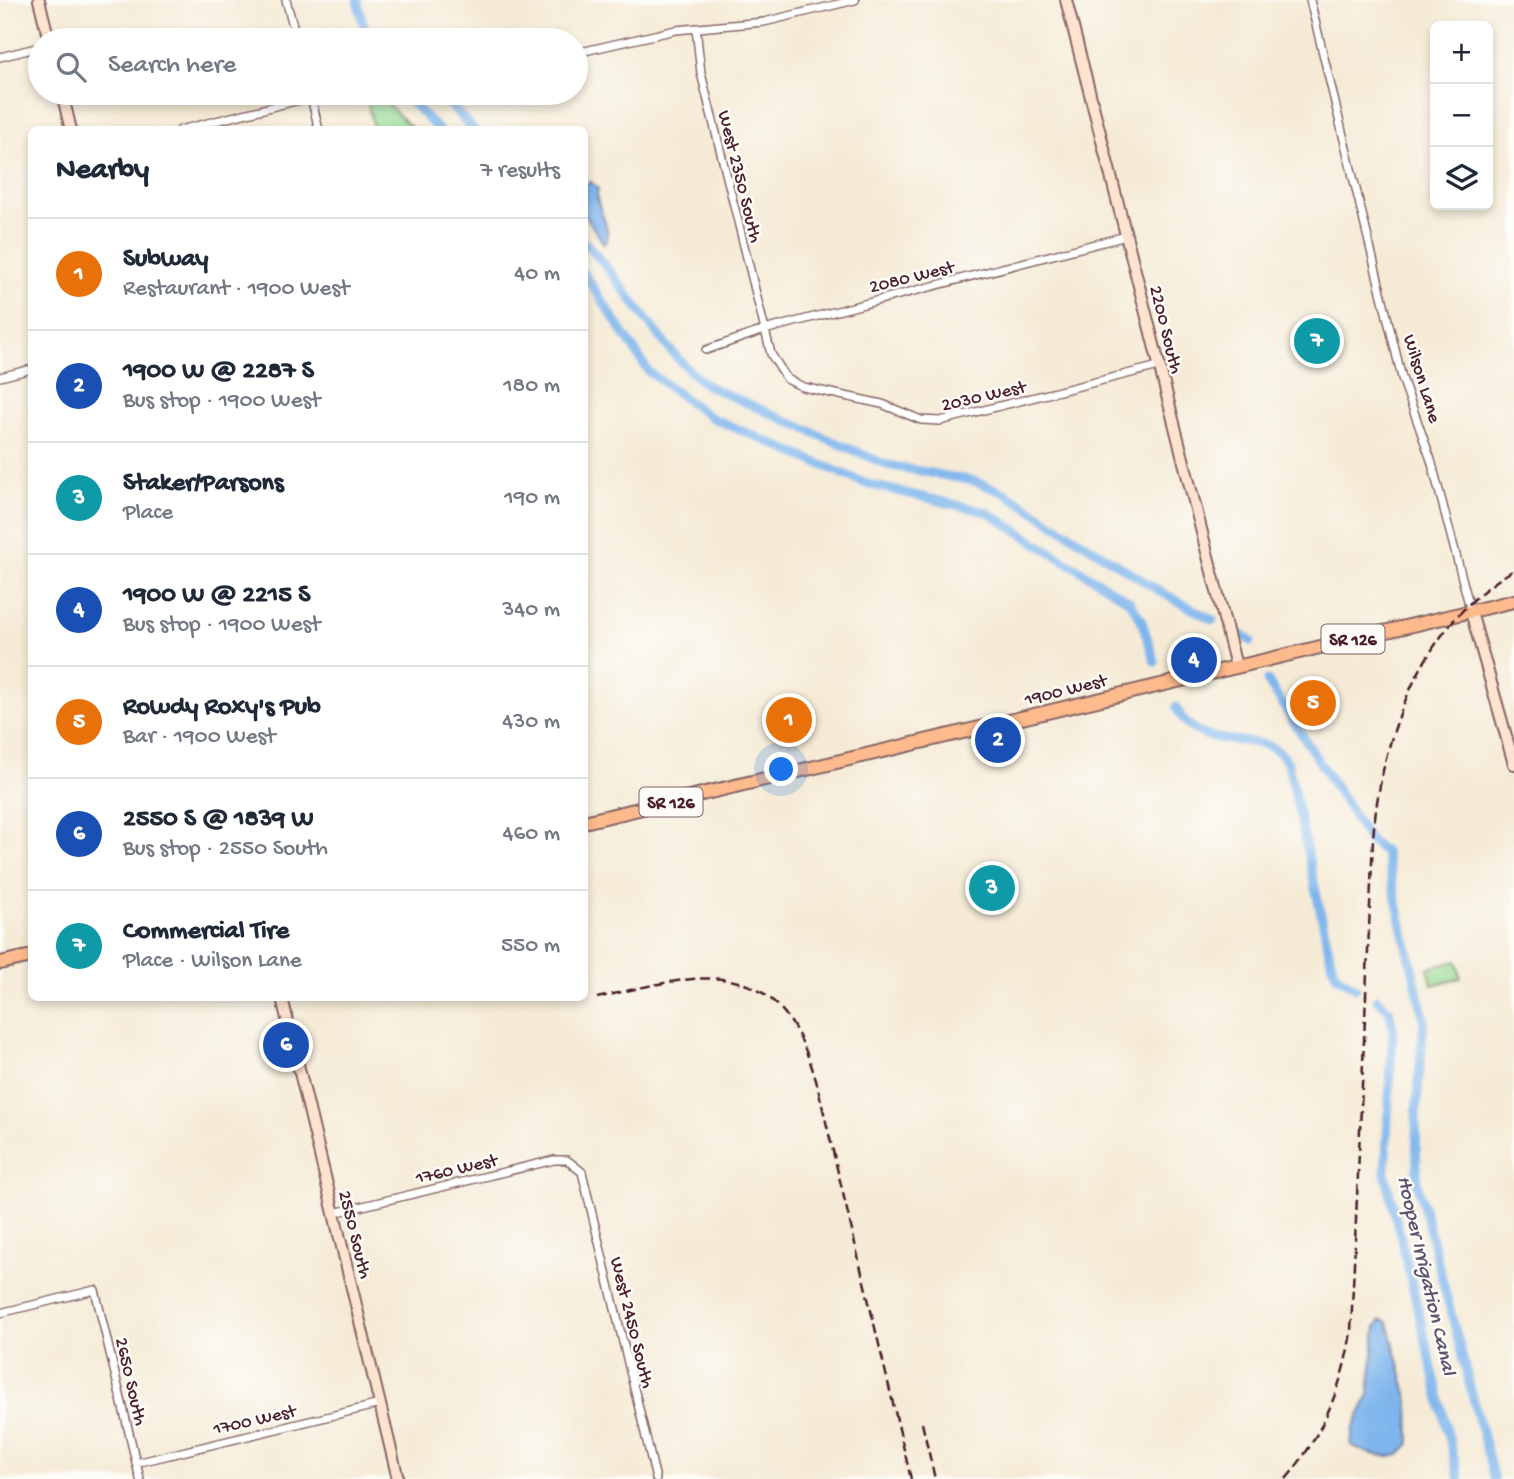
<!DOCTYPE html>
<meta charset="utf-8">
<style>
:root{--surface:#fff;--page:#f6f6f7;--text:#1f2937;--muted:#747a83;--line:#e0e1e3;--accent:#1f6fb2}
body{margin:0;font-family:"Gochi Hand",sans-serif;background:var(--page);color:var(--text)}
.controls{position:absolute;right:21px;top:21px;display:grid;overflow:hidden;border-radius:10px;box-shadow:0 4px 10px #0003}
.controls button{width:63px;height:63px;display:grid;place-items:center;padding:0;border:0;border-bottom:2px solid var(--line);background:var(--surface);color:var(--text);font:35px sans-serif}
.you{position:absolute;left:782px;top:770px;width:24px;height:24px;margin:-18px;border:5px solid #fff;border-radius:50%;background:#1a73e8;box-shadow:0 0 0 10px #1a73e833}
.badge{display:grid;place-items:center;width:46px;height:46px;border-radius:50%;background:var(--accent);color:#fff;font-size:23px;font-weight:700}
.pin{position:absolute;translate:-50% -50%;border:4px solid #fff;box-shadow:0 2px 7px #0006}
.list{margin:0;padding:0;list-style:none}
h2{display:flex;justify-content:space-between;align-items:center;height:91px;margin:0;padding:0 28px;font-size:30px}
h2 small{font-size:23px;font-weight:400;color:var(--muted)}
.list li{display:grid;grid-template-columns:46px 1fr auto;gap:21px;align-items:center;box-sizing:border-box;height:112px;padding:0 28px;border-top:2px solid var(--line)}
.list b{display:block;font-size:26px;white-space:nowrap}
.list p{margin:0;font-size:23px;white-space:nowrap;color:var(--muted)}
.list em{font-size:23px;font-style:normal;color:var(--muted)}
.icon{flex:none;width:38px;height:38px;fill:none;stroke:currentColor;stroke-width:2;stroke-linecap:round;stroke-linejoin:round}
.map{position:relative;flex:none;width:1514px;height:1479px;overflow:hidden}
.search{position:absolute;background:var(--surface);box-shadow:0 4px 10px #0003;left:28px;top:28px;width:560px;height:77px;display:flex;align-items:center;gap:18px;box-sizing:border-box;padding:0 24px;border-radius:38px;color:var(--muted);font-size:26px}
.panel{position:absolute;background:var(--surface);box-shadow:0 4px 10px #0003;left:28px;top:126px;width:560px;height:875px;border-radius:10px}
.map>svg:first-child{display:block}
.green{fill:#95da94;stroke:#707c60;stroke-width:2}
.water{fill:#7eb5ed;stroke:#646a8c;stroke-width:2}
.lines{fill:none;stroke-linecap:round;stroke-linejoin:round}
.canal{stroke:#7eb5ed;stroke-width:9}
.street-casing{stroke:#866666;stroke-width:10}
.secondary-casing{stroke:#866666;stroke-width:14}
.primary-casing{stroke:#866666;stroke-width:16}
.street{stroke:#fff;stroke-width:7}
.secondary{stroke:#fee3d1;stroke-width:10}
.primary{stroke:#fcba8d;stroke-width:12}
.rail{stroke:#4a1f2b;stroke-width:2.5;stroke-dasharray:10 5;stroke-linecap:butt}
.labels{text-anchor:middle;stroke-width:5;stroke-linejoin:round;paint-order:stroke}
.shield{fill:#fdfcf7;stroke:#806168;stroke-width:2}
.shield-label{font-size:18px;font-weight:bold;fill:#4a1f2b}
.street-label{font-size:19px;fill:#4a1f2b;stroke:#fdfcf7}
.water-label{font-size:21px;font-style:italic;fill:#5c546f;stroke:#fdfcf7}
</style>
<div class="map">
<svg width="1514" height="1479" viewBox="0 0 1514 1479">
<rect width="100%" height="100%" fill="#fdfcf7"/>
<filter id="ink" filterUnits="userSpaceOnUse"><feTurbulence type="fractalNoise" baseFrequency=".0143" numOctaves="2"/><feDisplacementMap in="SourceGraphic" scale="14" xChannelSelector="R" yChannelSelector="G"/><feConvolveMatrix kernelMatrix="1 2 1 2 8 2 1 2 1" color-interpolation-filters="sRGB"/></filter>
<filter id="wash" filterUnits="userSpaceOnUse"><feTurbulence type="fractalNoise" baseFrequency=".00686" numOctaves="4" result="noise"/><feDisplacementMap in="SourceGraphic" scale="28" xChannelSelector="R" yChannelSelector="G"/><feGaussianBlur stdDeviation="1.57" result="paint"/><feColorMatrix in="noise" values="0 0 0 0 0 0 0 0 0 0 0 0 0 0 0 0 0 1.4 0 .05"/><feComposite in="paint" operator="in"/></filter>
<g filter="url(#wash)">
<rect width="100%" height="100%" fill="#f5ead5"/>
<path class="green" d="M 365,93 L 376,93 L 413,129 L 374,129 Z
M 1457,961 L 1461,978 L 1432,985 L 1428,968 Z"/>
<path class="water" d="M 591,182 L 598,189 C 592,206 616,229 604,244 L 585,215 L 585,184 Z
M 1381,1320 L 1388,1322 L 1409,1402 L 1410,1443 L 1400,1455 C 1381,1458 1367,1454 1351,1445 L 1353,1429 L 1369,1395 L 1376,1327 Z"/>
<g class="lines">
<path class="canal" d="M 357,0 L 368,40
M 402,93 L 439,130
M 438,93 L 474,130
M 584,242 C 629,287 656,345 706,385 L 887,465 L 974,481 L 1005,493 L 1161,592 L 1213,620
M 584,273 L 649,372 L 710,417 L 867,484 L 987,512 L 1129,601 L 1141,619 L 1155,662
M 1237,632 L 1251,641
M 1267,680 L 1369,840 L 1385,852 L 1424,1019 L 1416,1113 L 1417,1182 L 1494,1479
M 1176,707 C 1201,762 1266,722 1288,763 L 1332,965 L 1337,976 L 1356,988
M 1377,999 L 1389,1010 L 1393,1028 L 1385,1173 L 1459,1479"/>
</g>
</g>
<g filter="url(#ink)">
<g class="lines">
<g class="street-casing">
<path id="street" d="M 286,0 L 297,40
M 1310,0 L 1402,378 L 1431,460 L 1471,612
M 696,28 L 701,73 L 771,354 L 787,379 L 803,387 L 882,404 L 921,420 L 940,421 L 1159,366
M 576,53 L 676,30 L 764,22 L 855,0
M 0,57 L 40,47
M 310,93 L 319,130
M 180,130 L 311,97
M 706,350 L 764,330 L 1126,236
M 0,377 L 32,369
M 334,1213 L 554,1160 L 567,1160 L 582,1172 L 656,1479
M 0,1313 L 95,1290 L 140,1479
M 136,1463 L 380,1404"/>
</g>
<g class="secondary-casing">
<path id="secondary" d="M 39,0 L 49,40
M 1066,0 L 1236,666
M 62,93 L 71,130
M 1471,612 L 1514,764
M 282,998 L 398,1479"/>
</g>
<g class="primary-casing">
<path id="primary" d="M 584,822 L 1514,601
M 0,963 L 32,956"/>
</g>
<use href="#street" class="street"/>
<use href="#secondary" class="secondary"/>
<use href="#primary" class="primary"/>
<path class="rail" d="M 597,998 C 705,972 780,950 817,1084 L 911,1479
M 922,1423 L 935,1479
M 1286,1479 C 1322,1436 1343,1386 1351,1331 L 1373,839 C 1380,739 1422,622 1514,570"/>
</g>
</g>
<g class="labels">
<g class="shield">
<rect x="1321.5" y="624.5" width="63" height="29" rx="5"/>
<rect x="639.5" y="787.5" width="63" height="29" rx="5"/>
</g>
<g class="shield-label">
<text x="1353" y="645">SR 126</text>
<text x="671" y="808">SR 126</text>
</g>
<g class="street-label">
<text transform="translate(742 176) rotate(76)" y="7">West 2350 South</text>
<text transform="translate(911 275) rotate(-14)" y="7">2080 West</text>
<text transform="translate(1168 329) rotate(76)" y="7">2200 South</text>
<text transform="translate(1424 378) rotate(73)" y="7">Wilson Lane</text>
<text transform="translate(983 394) rotate(-13)" y="7">2030 West</text>
<text transform="translate(1065 688) rotate(-14)" y="7">1900 West</text>
<text transform="translate(456 1167) rotate(-13)" y="7">1760 West</text>
<text transform="translate(357 1234) rotate(76)" y="7">2550 South</text>
<text transform="translate(634 1322) rotate(76)" y="7">West 2450 South</text>
<text transform="translate(133 1381) rotate(77)" y="7">2650 South</text>
<text transform="translate(254 1418) rotate(-13)" y="7">1700 West</text>
</g>
<g class="water-label">
<text transform="translate(1428 1275) rotate(77)" y="7">Hooper Irrigation Canal</text>
</g>
</g>
</svg>
<div class="controls">
<button>+</button>
<button>−</button>
<button><svg class="icon" aria-label="layers" viewBox="0 0 24 24"><path d="M12 4l9 5-9 5-9-5zM3 14l9 5 9-5"/></svg></button>
</div>
<div class="you"></div>
<div class="pin badge" style="left:789px;top:720px;background:#e8710a">1</div>
<div class="pin badge" style="left:998px;top:740px;background:#1a4fb4">2</div>
<div class="pin badge" style="left:992px;top:888px;background:#0f9aa8">3</div>
<div class="pin badge" style="left:1194px;top:660px;background:#1a4fb4">4</div>
<div class="pin badge" style="left:1313px;top:703px;background:#e8710a">5</div>
<div class="pin badge" style="left:286px;top:1045px;background:#1a4fb4">6</div>
<div class="pin badge" style="left:1317px;top:341px;background:#0f9aa8">7</div>
<div class="search"><svg class="icon" aria-label="search" viewBox="0 0 24 24"><circle cx="10" cy="10" r="6"/><path d="M15 15l6 6"/></svg>Search here</div>
<section class="panel">
<h2>Nearby<small>7 results</small></h2>
<ul class="list">
<li><span class="badge" style="background:#e8710a">1</span><div><b>Subway</b><p>Restaurant · 1900 West</p></div><em>40 m</em></li>
<li><span class="badge" style="background:#1a4fb4">2</span><div><b>1900 W @ 2287 S</b><p>Bus stop · 1900 West</p></div><em>180 m</em></li>
<li><span class="badge" style="background:#0f9aa8">3</span><div><b>Staker/Parsons</b><p>Place</p></div><em>190 m</em></li>
<li><span class="badge" style="background:#1a4fb4">4</span><div><b>1900 W @ 2215 S</b><p>Bus stop · 1900 West</p></div><em>340 m</em></li>
<li><span class="badge" style="background:#e8710a">5</span><div><b>Rowdy Roxy's Pub</b><p>Bar · 1900 West</p></div><em>430 m</em></li>
<li><span class="badge" style="background:#1a4fb4">6</span><div><b>2550 S @ 1839 W</b><p>Bus stop · 2550 South</p></div><em>460 m</em></li>
<li><span class="badge" style="background:#0f9aa8">7</span><div><b>Commercial Tire</b><p>Place · Wilson Lane</p></div><em>550 m</em></li>
</ul>
</section>
</div>
